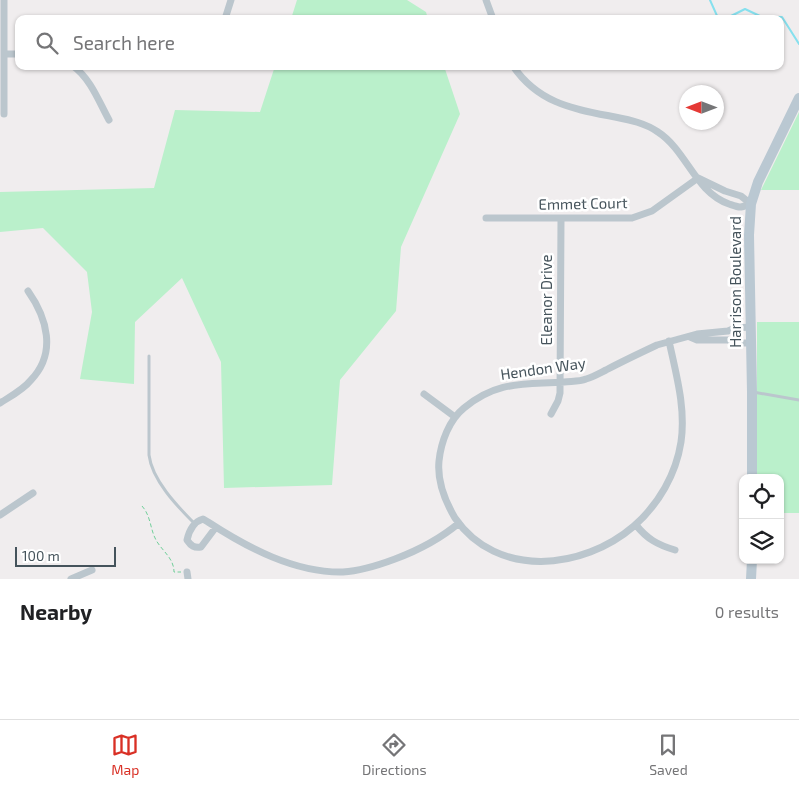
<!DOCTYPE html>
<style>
:root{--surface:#fff;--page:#f2f2f2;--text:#202124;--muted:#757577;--line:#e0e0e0;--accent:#d93025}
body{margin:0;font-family:"Exo 2",sans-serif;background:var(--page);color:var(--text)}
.controls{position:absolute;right:15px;bottom:15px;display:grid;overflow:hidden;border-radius:10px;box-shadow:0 1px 4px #0004}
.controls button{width:45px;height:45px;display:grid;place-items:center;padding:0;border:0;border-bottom:1px solid var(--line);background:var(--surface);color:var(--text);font:25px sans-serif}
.compass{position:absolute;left:679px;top:85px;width:45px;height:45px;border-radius:50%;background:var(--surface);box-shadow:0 1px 4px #0004;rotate:270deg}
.scale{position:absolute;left:15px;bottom:12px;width:101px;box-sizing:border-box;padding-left:5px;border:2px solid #45535b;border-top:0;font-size:14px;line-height:18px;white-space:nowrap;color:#45535b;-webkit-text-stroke:4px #fff;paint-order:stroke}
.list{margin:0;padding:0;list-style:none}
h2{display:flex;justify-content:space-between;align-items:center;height:65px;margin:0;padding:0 20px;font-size:21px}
h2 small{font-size:16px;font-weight:400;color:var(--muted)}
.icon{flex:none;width:28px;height:28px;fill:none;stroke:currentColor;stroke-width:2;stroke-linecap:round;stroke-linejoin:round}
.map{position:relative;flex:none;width:799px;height:579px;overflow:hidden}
.search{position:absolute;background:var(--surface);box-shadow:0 1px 4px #0004;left:15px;right:15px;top:15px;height:55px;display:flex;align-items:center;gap:12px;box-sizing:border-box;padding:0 18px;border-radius:10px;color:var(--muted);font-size:19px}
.sheet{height:140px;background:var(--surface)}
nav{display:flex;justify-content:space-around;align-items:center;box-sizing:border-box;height:70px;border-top:1px solid var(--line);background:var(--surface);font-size:14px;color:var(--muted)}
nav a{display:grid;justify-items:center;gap:2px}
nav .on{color:var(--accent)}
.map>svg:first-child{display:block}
.green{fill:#baf0cb}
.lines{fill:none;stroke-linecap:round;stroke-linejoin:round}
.stream{stroke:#86e0ee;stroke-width:2}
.path{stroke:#71cf9a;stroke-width:1;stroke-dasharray:4 2.5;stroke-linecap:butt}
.lane{stroke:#bbc6cd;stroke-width:3}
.street{stroke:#bbc6cd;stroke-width:7}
.secondary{stroke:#bac8d2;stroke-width:10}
.labels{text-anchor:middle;stroke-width:5;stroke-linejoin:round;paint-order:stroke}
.street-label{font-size:15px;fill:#45535b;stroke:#fff}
</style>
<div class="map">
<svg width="799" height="579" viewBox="0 0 799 579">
<rect width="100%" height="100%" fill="#f0edee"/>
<path class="green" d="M 297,0 L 407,0 L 426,12 L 428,19 L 291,19 Z
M 275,66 L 444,66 L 460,114 L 401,247 L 396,311 L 340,380 L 332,485 L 224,488 L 221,362 L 182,278 L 135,322 L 134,384 L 80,379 L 92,312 L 87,272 L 43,228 L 0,232 L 0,192 L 154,188 L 175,110 L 260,112 Z
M 799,112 L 799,190 L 761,190 Z
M 757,322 L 799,322 L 799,513 L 780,513 L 780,478 L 757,478 Z"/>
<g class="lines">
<path class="stream" d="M 710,0 L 718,18 L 729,17 L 745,9 L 762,17 L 782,17 L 799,44"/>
<path class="path" d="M 142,506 C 151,516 150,529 156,540 C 162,551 174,558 174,572 L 181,572"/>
<path class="lane" d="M 149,356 L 149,455 C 152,480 177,506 194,523
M 753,392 L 799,400"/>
<path class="street" d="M 4,0 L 4,114
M 486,0 L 493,19
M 225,19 L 231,0
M 4,54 L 19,54
M 73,66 C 91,79 99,102 109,120
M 513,66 C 539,104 574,109 615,117 C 630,120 645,123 658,132 C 687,151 695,192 729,204 C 732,205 737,207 740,207 C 743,207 748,205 751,204
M 698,178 L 725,191 L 741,196 L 751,204
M 486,218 L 632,218 L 652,211 L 698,178
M 690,337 L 697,340 L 728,340 L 736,343 L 751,343
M 669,341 C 676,374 686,408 681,442 C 676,474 659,504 634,526 C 583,570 497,579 455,518 C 445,501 437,481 439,461 C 441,442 449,420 464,408 C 498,380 524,385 564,382 C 571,381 579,382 586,379 C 593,377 600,373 606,370 C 623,361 640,353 657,345 L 697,334 L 728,331 L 735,328 L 751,327
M 424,394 L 455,417
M 0,403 C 11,396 23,390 31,380 C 57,353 47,318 28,291
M 551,414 L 558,401 L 560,393 L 561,219
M 0,515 L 33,493
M 636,525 C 647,539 658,545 675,550
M 216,527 L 201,547 C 194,548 191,546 187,540 C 189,531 193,522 203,519 L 208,522 C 248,548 295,573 343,572 C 361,571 379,565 395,559 C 419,550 440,539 459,523
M 187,572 L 188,579
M 71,579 L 92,570"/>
<path class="secondary" d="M 752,478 L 752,392 L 749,235 L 751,204 L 758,182 L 799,98
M 751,579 L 752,560"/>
</g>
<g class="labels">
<g class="street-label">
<text transform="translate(583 204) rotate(-1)" y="5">Emmet Court</text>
<text transform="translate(736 282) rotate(-90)" y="5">Harrison Boulevard</text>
<text transform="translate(547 300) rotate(-90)" y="5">Eleanor Drive</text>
<text transform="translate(543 369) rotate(-8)" y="5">Hendon Way</text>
</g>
</g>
</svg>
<div class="controls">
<button><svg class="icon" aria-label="locate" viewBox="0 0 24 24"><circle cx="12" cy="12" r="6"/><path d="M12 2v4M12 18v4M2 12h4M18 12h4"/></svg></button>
<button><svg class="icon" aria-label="layers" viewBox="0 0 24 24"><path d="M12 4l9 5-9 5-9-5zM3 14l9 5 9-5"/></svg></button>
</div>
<svg class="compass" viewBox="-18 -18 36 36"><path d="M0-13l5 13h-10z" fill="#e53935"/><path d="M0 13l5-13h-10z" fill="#757577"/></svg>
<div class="scale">100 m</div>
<div class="search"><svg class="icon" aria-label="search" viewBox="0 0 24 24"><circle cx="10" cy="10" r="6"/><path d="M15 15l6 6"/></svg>Search here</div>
</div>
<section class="sheet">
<h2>Nearby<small>0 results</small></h2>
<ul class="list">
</ul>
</section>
<nav>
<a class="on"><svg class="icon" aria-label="map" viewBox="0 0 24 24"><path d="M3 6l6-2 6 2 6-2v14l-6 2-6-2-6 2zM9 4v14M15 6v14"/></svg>Map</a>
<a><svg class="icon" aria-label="directions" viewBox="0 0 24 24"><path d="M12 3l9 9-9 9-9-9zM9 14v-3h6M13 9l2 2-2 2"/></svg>Directions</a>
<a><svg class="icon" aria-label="saved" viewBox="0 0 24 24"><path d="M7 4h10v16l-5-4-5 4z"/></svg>Saved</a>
</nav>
